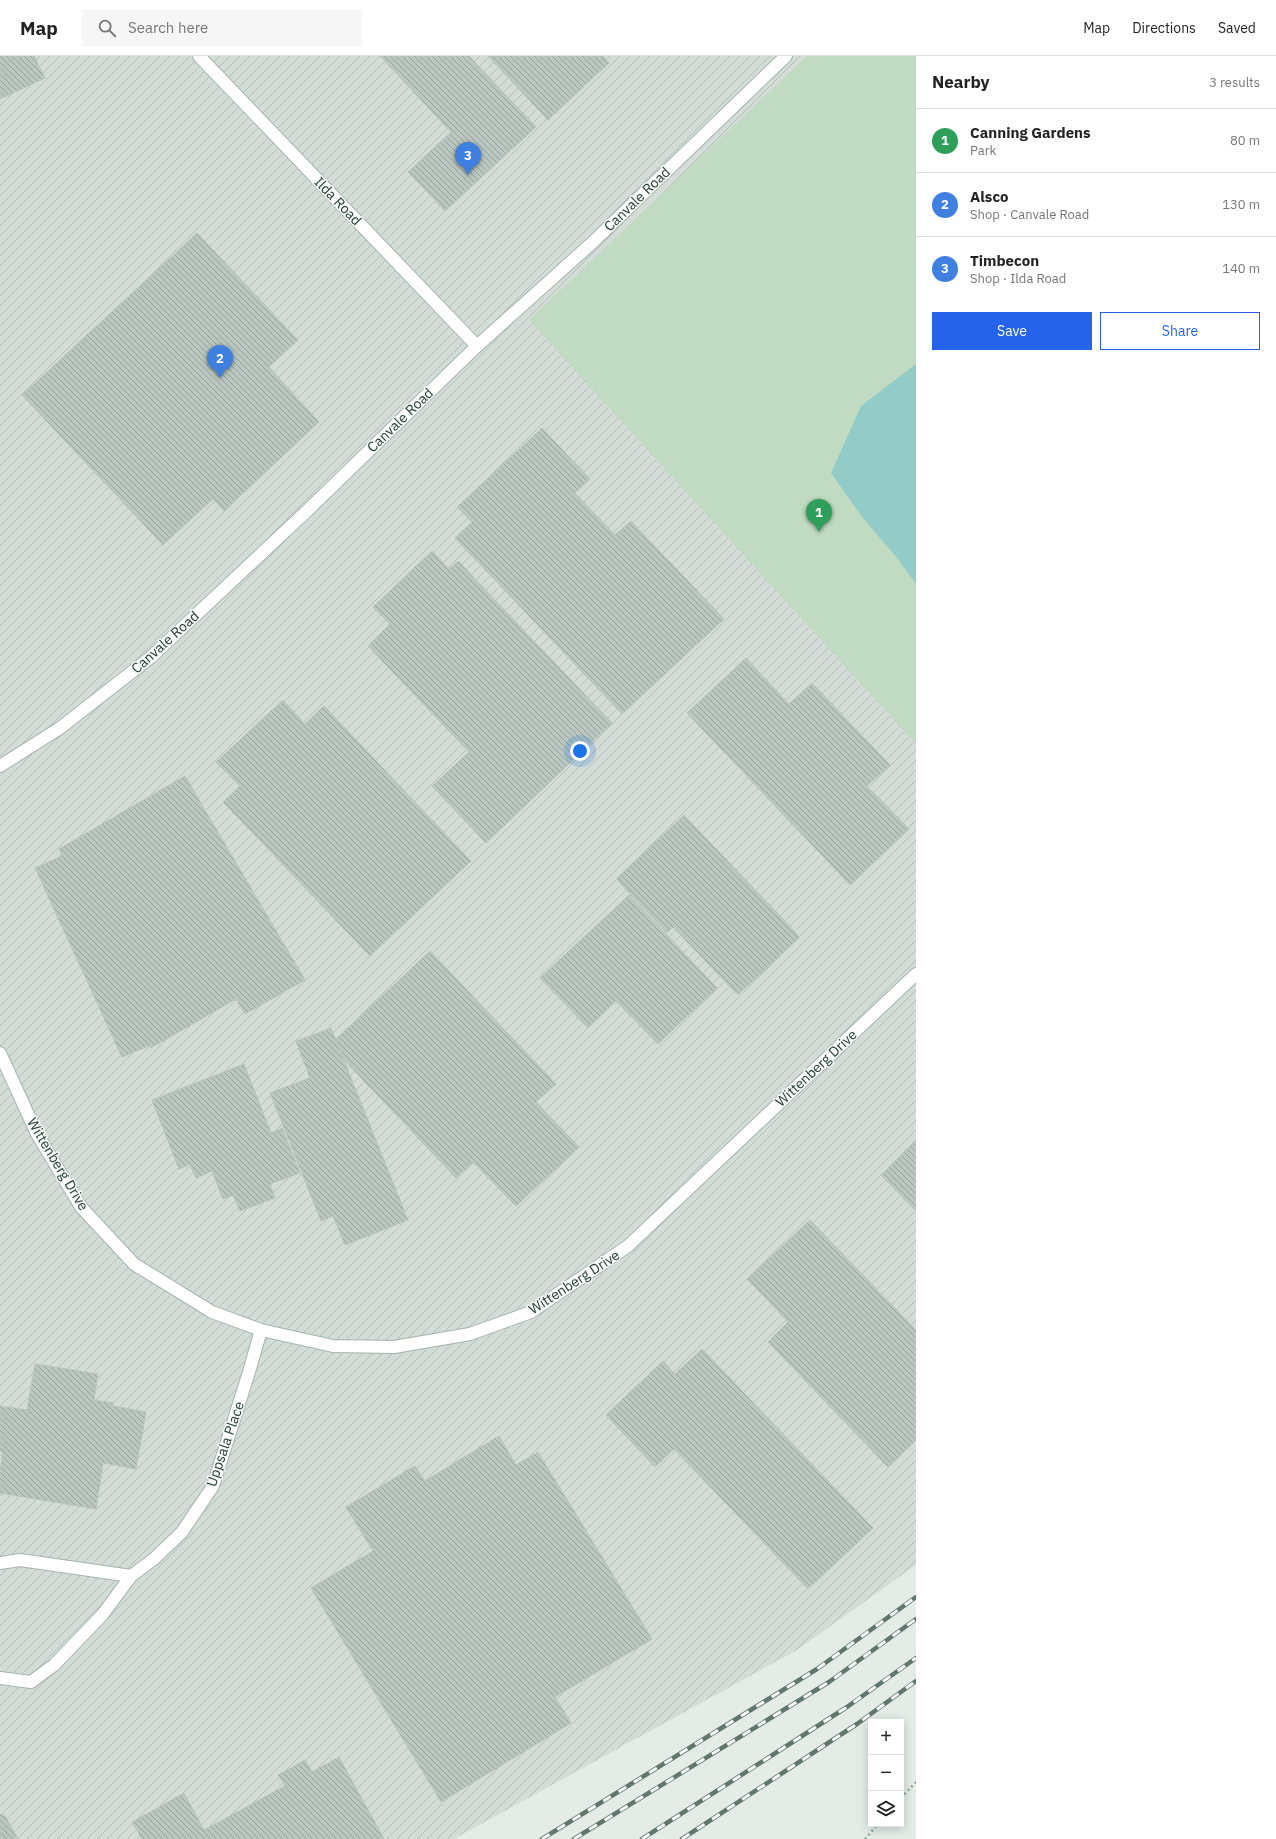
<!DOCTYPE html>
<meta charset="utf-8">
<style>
:root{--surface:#fff;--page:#f6f6f6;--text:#222;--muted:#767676;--line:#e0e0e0;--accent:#2563eb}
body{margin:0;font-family:"IBM Plex Sans",sans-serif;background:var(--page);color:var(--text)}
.controls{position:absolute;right:12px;bottom:12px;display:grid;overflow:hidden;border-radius:0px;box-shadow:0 2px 10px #0003}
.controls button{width:36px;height:36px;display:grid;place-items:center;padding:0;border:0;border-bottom:1px solid var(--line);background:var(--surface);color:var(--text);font:20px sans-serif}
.you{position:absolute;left:580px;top:695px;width:14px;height:14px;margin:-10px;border:3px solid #fff;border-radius:50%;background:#1a73e8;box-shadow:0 0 0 6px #1a73e833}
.badge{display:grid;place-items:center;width:26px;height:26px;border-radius:50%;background:var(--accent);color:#fff;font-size:13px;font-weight:700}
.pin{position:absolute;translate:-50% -33px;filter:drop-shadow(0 1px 2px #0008)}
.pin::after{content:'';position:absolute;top:21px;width:14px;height:12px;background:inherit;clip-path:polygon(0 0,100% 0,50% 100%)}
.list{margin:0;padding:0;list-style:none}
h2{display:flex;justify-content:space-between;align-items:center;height:52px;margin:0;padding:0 16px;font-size:17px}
h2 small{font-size:13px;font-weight:400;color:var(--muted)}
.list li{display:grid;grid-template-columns:26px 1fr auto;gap:12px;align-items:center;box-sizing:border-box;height:64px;padding:0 16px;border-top:1px solid var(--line)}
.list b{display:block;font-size:15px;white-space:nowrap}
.list p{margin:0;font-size:13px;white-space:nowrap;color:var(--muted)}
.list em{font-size:13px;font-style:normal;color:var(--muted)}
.actions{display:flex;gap:8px;padding:12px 16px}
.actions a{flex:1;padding:9px 0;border:1px solid var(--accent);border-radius:0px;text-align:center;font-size:14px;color:var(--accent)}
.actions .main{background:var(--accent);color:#fff}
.icon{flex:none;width:22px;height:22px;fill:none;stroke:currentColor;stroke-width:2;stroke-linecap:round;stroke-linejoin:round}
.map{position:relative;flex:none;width:916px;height:1783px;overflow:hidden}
header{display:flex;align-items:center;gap:24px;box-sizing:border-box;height:56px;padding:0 20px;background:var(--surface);border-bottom:1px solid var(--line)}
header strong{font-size:19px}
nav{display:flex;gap:22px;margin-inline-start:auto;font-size:14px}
.search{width:280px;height:36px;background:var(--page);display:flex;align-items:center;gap:10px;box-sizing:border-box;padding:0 14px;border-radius:0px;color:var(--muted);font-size:15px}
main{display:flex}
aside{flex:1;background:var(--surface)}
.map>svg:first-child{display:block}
.industrial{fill:url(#industrial-furrows)}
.green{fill:#c0dbc2}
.water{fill:#93cbc9}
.building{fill:url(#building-back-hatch);stroke:#b7c5bd}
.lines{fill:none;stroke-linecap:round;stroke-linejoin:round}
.street-casing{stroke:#a7b4ad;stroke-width:14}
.path{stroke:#88ac9a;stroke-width:2.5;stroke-dasharray:2 3;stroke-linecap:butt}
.street{stroke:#fff;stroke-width:12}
.rail-casing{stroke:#60776d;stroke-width:4.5}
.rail{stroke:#f5f9f6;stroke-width:3;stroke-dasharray:9;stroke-linecap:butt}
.labels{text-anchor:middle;stroke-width:3;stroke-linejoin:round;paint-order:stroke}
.street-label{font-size:14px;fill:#263c32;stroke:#f5f9f6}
</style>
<header>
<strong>Map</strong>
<div class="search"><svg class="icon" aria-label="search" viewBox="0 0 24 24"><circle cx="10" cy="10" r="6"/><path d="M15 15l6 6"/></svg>Search here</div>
<nav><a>Map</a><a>Directions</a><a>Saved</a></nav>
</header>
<main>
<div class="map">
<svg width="916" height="1783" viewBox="0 0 916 1783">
<defs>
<pattern id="industrial-furrows" width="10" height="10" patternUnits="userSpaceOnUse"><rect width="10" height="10" fill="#d3dcd6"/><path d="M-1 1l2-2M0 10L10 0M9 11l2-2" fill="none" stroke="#b5beb8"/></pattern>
<pattern id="building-back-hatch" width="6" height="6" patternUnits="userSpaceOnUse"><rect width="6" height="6" fill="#bac7c0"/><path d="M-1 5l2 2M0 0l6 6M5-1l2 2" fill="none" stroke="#97a39d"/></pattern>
</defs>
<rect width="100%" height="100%" fill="#e4ece7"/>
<path class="industrial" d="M 0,0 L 916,0 L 916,1509 L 797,1594 L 454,1783 L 0,1783 Z"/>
<path class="green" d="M 807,0 L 916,0 L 916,688 L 529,264 Z"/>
<path class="water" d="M 916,308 L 916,528 L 897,502 L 863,462 L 831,417 L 861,350 Z"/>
<path class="building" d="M 0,0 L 34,0 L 45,22 L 0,43 Z
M 380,0 L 469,0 L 536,71 L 445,155 L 408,116 L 451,76 Z
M 488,0 L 603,0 L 609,7 L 548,64 Z
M 197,177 L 298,284 L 269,311 L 319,366 L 224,455 L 213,443 L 163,489 L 22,339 Z
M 542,372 L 590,423 L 575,437 L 615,479 L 631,465 L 724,563 L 622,658 L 455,482 L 472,466 L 457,451 Z
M 432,495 L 449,513 L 458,505 L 612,667 L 486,787 L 432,730 L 469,696 L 368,590 L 390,568 L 373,551 Z
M 746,602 L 789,648 L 812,627 L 890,709 L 867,730 L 909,773 L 850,829 L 687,657 Z
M 283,644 L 305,668 L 324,650 L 471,805 L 370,900 L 223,746 L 240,730 L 216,706 Z
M 185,720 L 305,924 L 245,958 L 236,943 L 151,992 L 151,989 L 122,1001 L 35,812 L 62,800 L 59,793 Z
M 684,759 L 800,881 L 738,939 L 673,871 L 667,877 L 616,823 Z
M 629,839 L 717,932 L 658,988 L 616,945 L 588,972 L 540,922 Z
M 430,895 L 556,1028 L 536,1046 L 579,1091 L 516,1150 L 473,1106 L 456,1122 L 345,1005 L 336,983 Z
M 331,972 L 408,1164 L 345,1189 L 333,1160 L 321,1165 L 270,1037 L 310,1022 L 296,985 Z
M 244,1008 L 271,1077 L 282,1072 L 300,1117 L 270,1128 L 275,1142 L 240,1155 L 233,1139 L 223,1143 L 212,1115 L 196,1122 L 190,1108 L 179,1113 L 152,1044 Z
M 916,1085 L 916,1155 L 881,1119 Z
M 810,1164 L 916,1274 L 916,1384 L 888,1411 L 768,1286 L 788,1266 L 747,1223 Z
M 702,1293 L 873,1472 L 808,1533 L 674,1393 L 655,1411 L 606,1359 L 663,1305 L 675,1318 Z
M 35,1308 L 98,1318 L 94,1344 L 113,1347 L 113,1350 L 146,1356 L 136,1413 L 103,1407 L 96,1453 L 0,1437 L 0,1415 L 3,1396 L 0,1395 L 0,1350 L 27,1354 Z
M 499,1380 L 516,1409 L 538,1396 L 652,1583 L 555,1641 L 571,1667 L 441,1746 L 311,1532 L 373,1495 L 346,1451 L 415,1410 L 425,1425 Z
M 339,1701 L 384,1783 L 142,1783 L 132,1766 L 184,1737 L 204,1774 L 285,1730 L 278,1719 L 305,1704 L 312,1716 Z
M 0,1758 L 5,1760 L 18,1783 L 0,1783 Z"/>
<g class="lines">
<g class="street-casing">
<path id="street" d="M 199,0 L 477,290
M 0,710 L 60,672 L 151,601 L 310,452 L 477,290 L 593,186 L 786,0
M 0,997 L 37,1078 L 81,1151 L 134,1208 L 212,1256 L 261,1274 L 333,1290 L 394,1291 L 470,1278 L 531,1256 L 628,1190 L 916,918
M 0,1507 L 20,1504 L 131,1520
M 0,1622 L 31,1626 L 54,1609 L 103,1558 L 131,1520 L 155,1502 L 182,1476 L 213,1430 L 249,1316 L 261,1274"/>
</g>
<path class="path" d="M 901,1742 L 916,1726
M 865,1783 L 878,1768"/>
<use href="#street" class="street"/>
<g class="rail-casing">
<path id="rail" d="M 542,1783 L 817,1613 L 916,1541
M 574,1783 L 829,1626 L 916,1563
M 642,1783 L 847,1651 L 916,1602
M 682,1783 L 857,1668 L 916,1625"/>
</g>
<use href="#rail" class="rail"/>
</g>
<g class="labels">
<g class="street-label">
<text transform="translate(637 143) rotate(-44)" y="5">Canvale Road</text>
<text transform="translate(338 145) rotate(46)" y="5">Ilda Road</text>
<text transform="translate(400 364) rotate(-44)" y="5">Canvale Road</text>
<text transform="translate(165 586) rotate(-42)" y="5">Canvale Road</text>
<text transform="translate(816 1012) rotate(-43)" y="5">Wittenberg Drive</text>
<text transform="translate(58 1108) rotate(59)" y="5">Wittenberg Drive</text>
<text transform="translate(574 1226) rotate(-33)" y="5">Wittenberg Drive</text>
<text transform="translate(225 1388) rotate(-71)" y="5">Uppsala Place</text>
</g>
</g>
</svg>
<div class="controls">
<button>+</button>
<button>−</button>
<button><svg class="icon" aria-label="layers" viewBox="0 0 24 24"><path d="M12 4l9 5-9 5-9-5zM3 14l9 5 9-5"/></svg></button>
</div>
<div class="you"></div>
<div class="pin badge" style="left:819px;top:476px;background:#2e9e5b">1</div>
<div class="pin badge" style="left:220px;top:322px;background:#3f7fe0">2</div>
<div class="pin badge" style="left:468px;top:119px;background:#3f7fe0">3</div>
</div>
<aside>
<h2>Nearby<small>3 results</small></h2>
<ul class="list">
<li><span class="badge" style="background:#2e9e5b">1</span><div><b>Canning Gardens</b><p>Park</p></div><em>80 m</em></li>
<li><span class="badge" style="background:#3f7fe0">2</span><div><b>Alsco</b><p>Shop · Canvale Road</p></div><em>130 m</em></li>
<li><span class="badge" style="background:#3f7fe0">3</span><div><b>Timbecon</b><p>Shop · Ilda Road</p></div><em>140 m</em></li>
</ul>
<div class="actions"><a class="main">Save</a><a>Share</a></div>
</aside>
</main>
